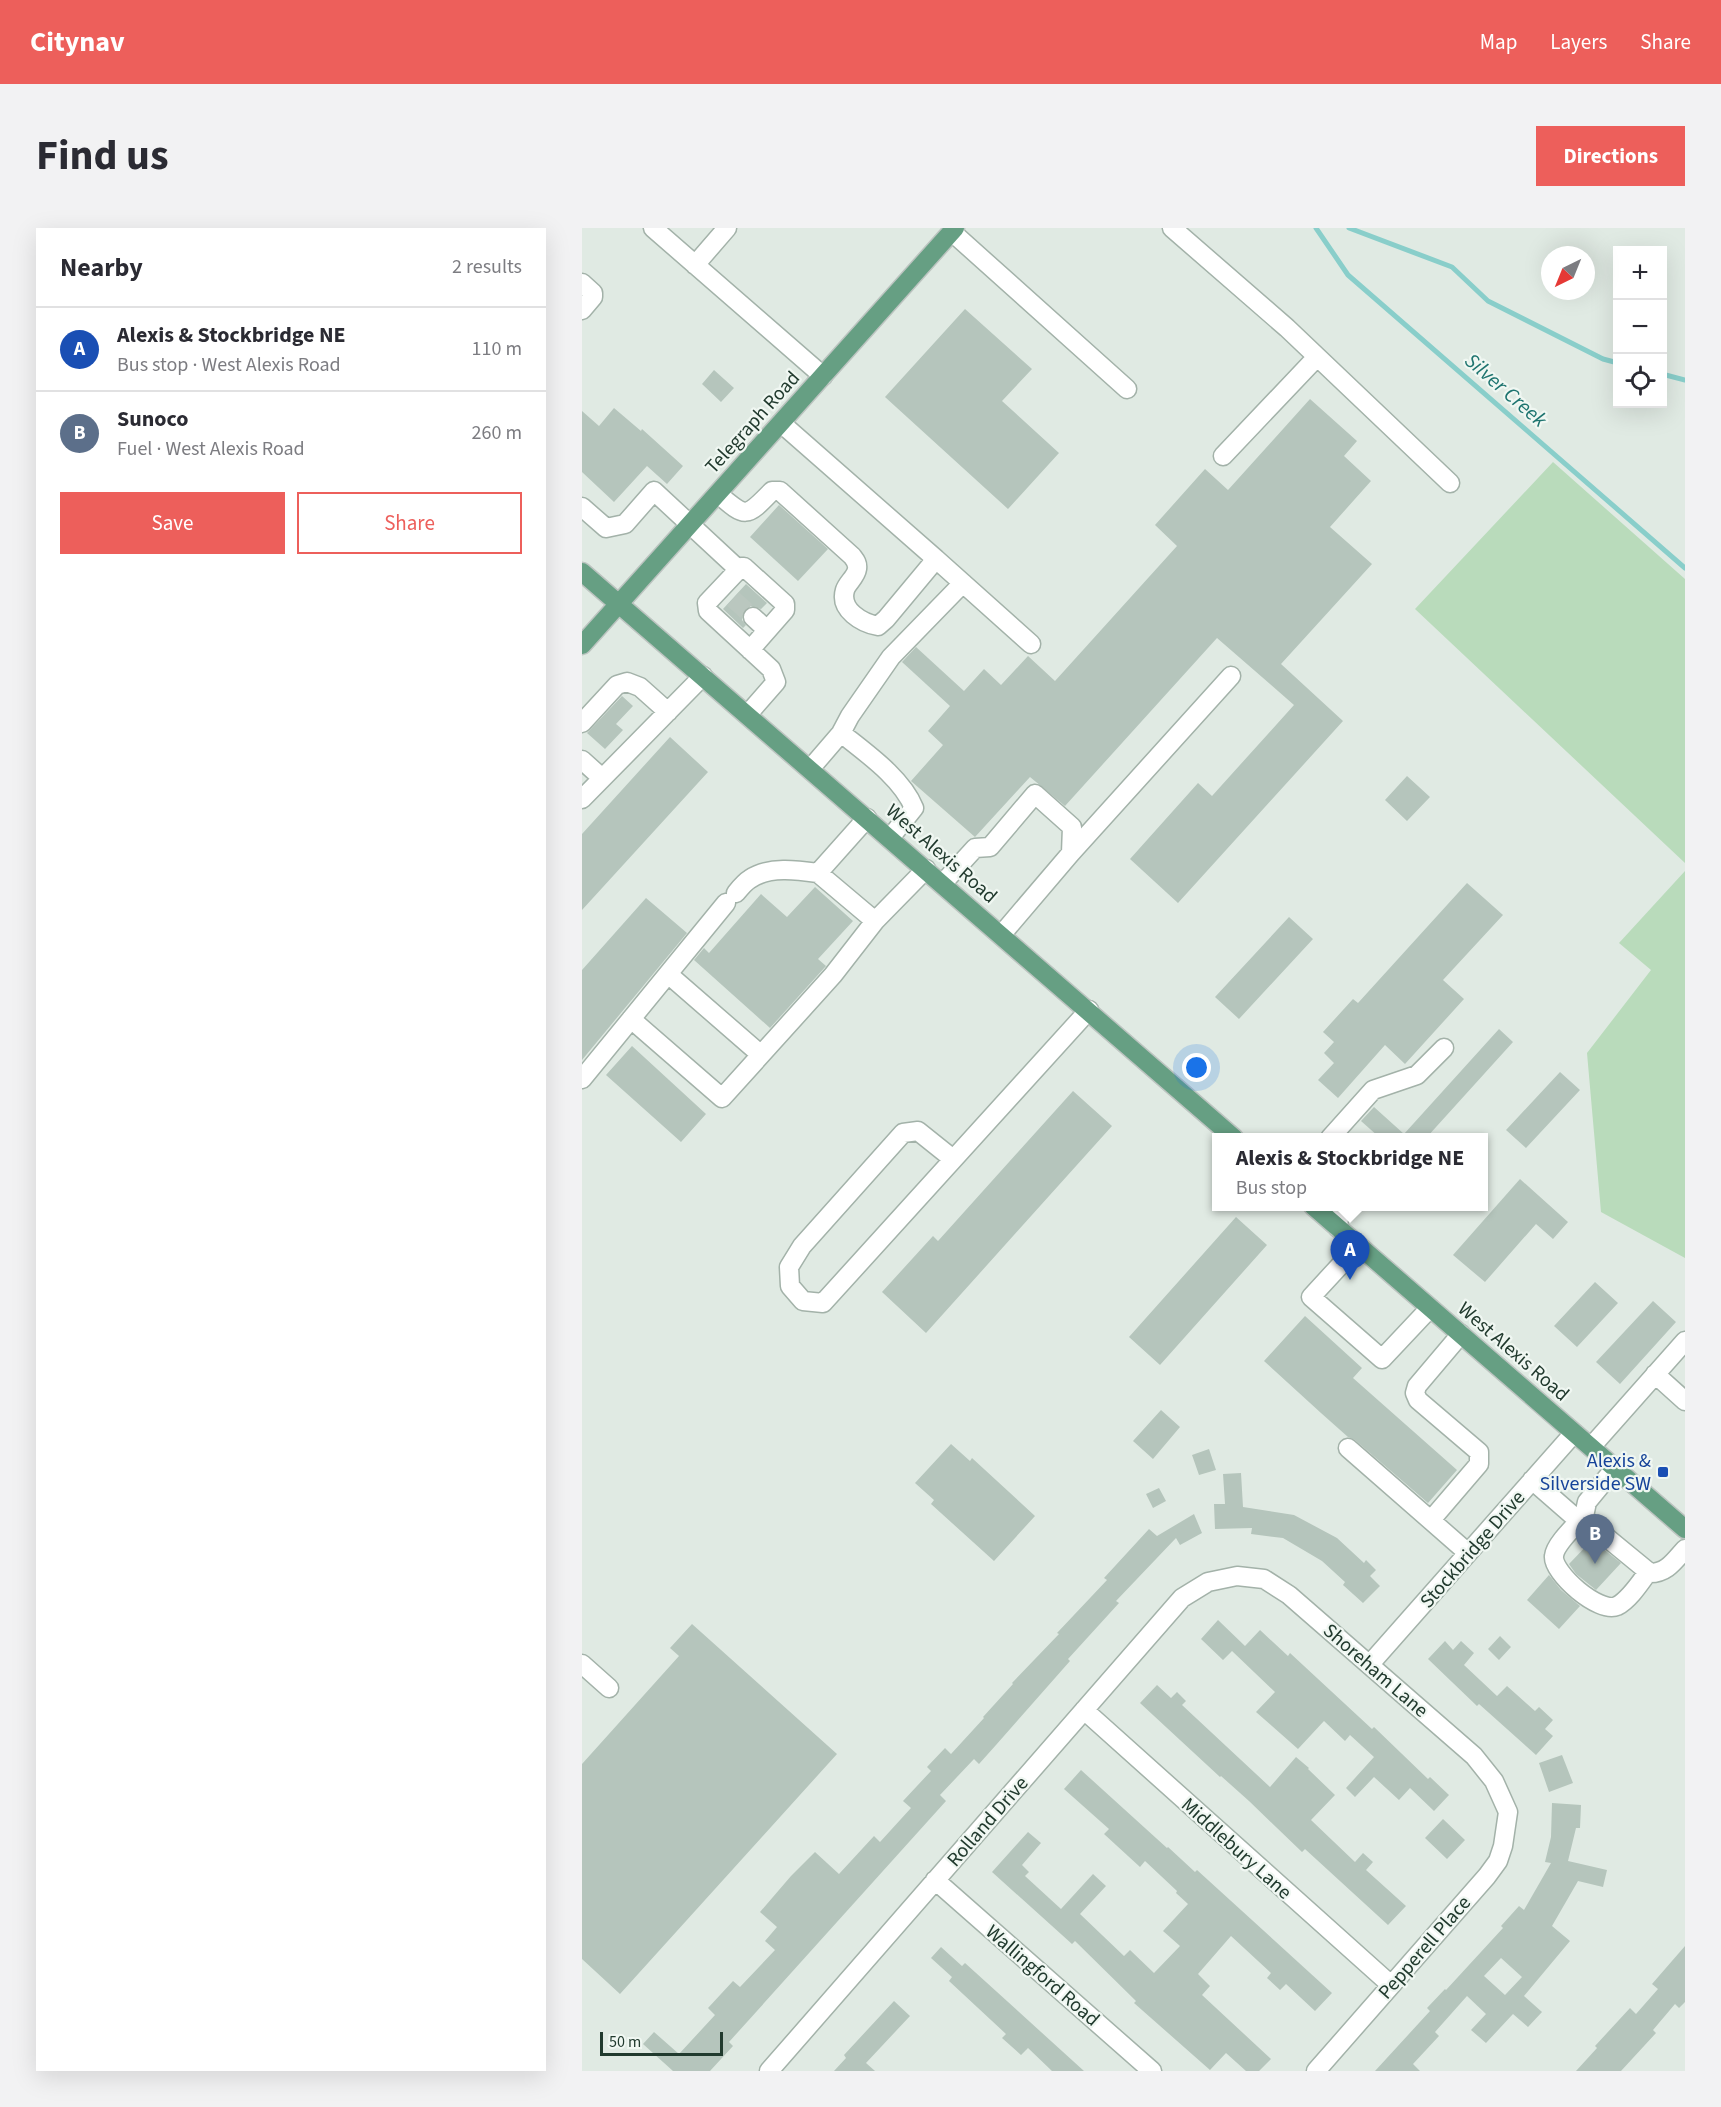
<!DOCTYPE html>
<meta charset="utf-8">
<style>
:root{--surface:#fff;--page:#f2f2f3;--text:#2b2b33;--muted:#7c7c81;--line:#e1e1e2;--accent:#ed5f5b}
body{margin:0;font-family:"Source Sans 3",sans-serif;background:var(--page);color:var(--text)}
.controls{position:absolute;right:18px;top:18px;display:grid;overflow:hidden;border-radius:0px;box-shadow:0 6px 24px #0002}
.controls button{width:54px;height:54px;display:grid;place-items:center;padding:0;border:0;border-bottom:2px solid var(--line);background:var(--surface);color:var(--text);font:30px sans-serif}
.compass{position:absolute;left:959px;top:18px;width:54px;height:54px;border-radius:50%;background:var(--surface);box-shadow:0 6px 24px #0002;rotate:223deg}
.scale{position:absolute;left:18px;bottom:15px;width:123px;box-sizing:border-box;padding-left:6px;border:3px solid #213a2e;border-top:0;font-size:16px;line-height:21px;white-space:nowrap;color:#213a2e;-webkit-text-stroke:4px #f0f7f2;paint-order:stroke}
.you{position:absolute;left:615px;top:840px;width:21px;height:21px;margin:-15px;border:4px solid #fff;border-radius:50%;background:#1a73e8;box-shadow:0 0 0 9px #1a73e833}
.badge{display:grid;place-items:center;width:39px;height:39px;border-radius:50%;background:var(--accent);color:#fff;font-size:20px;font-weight:700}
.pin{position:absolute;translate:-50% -50px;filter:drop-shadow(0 2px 3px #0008)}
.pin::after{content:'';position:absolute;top:32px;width:21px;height:18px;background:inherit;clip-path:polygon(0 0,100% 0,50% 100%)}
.popup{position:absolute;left:630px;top:905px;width:276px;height:78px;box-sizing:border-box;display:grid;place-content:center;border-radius:0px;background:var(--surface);filter:drop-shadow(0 2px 4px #0005);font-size:20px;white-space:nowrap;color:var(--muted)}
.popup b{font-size:22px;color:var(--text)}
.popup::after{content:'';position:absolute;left:50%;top:100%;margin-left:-12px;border:12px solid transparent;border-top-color:var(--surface)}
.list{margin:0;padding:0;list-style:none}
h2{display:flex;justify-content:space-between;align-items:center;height:78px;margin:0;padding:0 24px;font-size:26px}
h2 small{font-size:20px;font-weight:400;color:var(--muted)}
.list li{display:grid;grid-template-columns:39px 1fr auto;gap:18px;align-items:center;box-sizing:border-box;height:84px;padding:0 24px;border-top:2px solid var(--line)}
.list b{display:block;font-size:22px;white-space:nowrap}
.list p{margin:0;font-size:20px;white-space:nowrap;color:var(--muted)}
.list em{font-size:20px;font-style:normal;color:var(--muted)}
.actions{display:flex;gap:12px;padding:18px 24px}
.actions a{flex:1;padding:14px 0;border:2px solid var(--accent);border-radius:0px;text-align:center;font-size:21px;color:var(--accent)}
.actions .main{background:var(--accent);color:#fff}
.icon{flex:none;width:33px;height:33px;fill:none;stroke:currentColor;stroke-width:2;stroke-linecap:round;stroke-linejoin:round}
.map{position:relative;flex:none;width:1103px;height:1843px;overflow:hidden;border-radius:0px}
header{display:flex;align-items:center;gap:36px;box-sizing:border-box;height:84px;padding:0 30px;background:var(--accent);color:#fff}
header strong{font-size:28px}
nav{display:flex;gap:33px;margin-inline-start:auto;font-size:21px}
.intro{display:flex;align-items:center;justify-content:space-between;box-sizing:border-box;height:144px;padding:0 36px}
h1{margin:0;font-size:42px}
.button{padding:15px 27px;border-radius:0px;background:var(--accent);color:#fff;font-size:21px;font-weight:700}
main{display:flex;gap:36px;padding:0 36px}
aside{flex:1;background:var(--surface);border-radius:0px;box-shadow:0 6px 24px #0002}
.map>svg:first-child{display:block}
.green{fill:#b9dbbb}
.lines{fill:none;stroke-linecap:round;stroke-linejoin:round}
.stream{stroke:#89ceca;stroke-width:5}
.building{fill:#b5c5bc;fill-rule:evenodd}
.minor-tunnel{stroke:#bac7bf;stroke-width:18;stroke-dasharray:18 9;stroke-linecap:butt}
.minor-casing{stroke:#a3b2a9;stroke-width:21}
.major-casing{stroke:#bcc4c0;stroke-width:21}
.minor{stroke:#fff;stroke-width:18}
.major{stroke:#669f83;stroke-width:18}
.transit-dot{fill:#1a4fb4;stroke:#f0f7f2;stroke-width:2}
.labels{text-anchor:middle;stroke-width:4.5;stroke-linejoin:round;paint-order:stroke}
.street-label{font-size:20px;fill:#213a2e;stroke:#f0f7f2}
.transit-label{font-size:20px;fill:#164399;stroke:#f0f7f2;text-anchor:end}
.water-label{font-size:21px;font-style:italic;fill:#1e746f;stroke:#f0f7f2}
</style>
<header>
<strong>Citynav</strong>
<nav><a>Map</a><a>Layers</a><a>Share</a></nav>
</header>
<div class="intro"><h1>Find us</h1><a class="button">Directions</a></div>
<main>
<aside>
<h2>Nearby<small>2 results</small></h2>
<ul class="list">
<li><span class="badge" style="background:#1a4fb4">A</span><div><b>Alexis &amp; Stockbridge NE</b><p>Bus stop · West Alexis Road</p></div><em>110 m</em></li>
<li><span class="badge" style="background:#5c6f8a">B</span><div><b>Sunoco</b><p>Fuel · West Alexis Road</p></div><em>260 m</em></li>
</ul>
<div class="actions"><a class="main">Save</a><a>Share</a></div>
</aside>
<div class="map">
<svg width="1103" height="1843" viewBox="0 0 1103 1843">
<rect width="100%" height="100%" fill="#e0eae3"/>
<path class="green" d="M 971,234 L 1103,351 L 1103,635 L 833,381 Z
M 1103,643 L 1103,1030 L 1019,984 L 1005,825 L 1069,742 L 1037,715 Z"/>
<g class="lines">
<path class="stream" d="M 734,0 L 766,47 L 1103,340
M 767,0 L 870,39 L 906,73 L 1021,131 L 1036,135
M 1080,146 L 1103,152"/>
</g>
<path class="building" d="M 383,81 L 450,141 L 420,173 L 477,225 L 426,281 L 303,169 Z
M 132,142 L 152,160 L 139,174 L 120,156 Z
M 728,171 L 775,213 L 762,228 L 789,253 L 748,299 L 790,336 L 699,436 L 761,493 L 596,675 L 548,631 L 616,555 L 630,568 L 712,477 L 635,410 L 483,578 L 448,549 L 393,609 L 329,553 L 361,517 L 346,503 L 368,478 L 320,434 L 334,419 L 382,463 L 402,441 L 419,457 L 446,428 L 473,453 L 595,318 L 573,297 L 623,241 L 646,262 Z
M 32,180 L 59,203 L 60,201 L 101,238 L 85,256 L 65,238 L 32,274 L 0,244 L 0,183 L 17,198 Z
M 197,277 L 246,321 L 216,353 L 168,309 Z
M 164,356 L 185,375 L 179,381 L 168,378 L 162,382 L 160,392 L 164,397 L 161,400 L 141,381 Z
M 40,468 L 51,478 L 34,496 L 41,502 L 23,521 L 5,505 Z
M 88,509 L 126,544 L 0,682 L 0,606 Z
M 825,548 L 848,569 L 825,593 L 803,572 Z
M 885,655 L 921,687 L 861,752 L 882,771 L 823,836 L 803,817 L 756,870 L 736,852 L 752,835 L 742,825 L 752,814 L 741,804 L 771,771 L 776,775 Z
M 233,659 L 271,693 L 236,731 L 244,738 L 188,800 L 112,732 L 122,720 L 127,725 L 179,666 L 205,689 Z
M 64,670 L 105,705 L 0,832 L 0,742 Z
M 707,689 L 731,711 L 657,791 L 633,769 Z
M 917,801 L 931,814 L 845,909 L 797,909 L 779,893 L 792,879 L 822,906 Z
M 50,818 L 124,886 L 99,914 L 24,847 Z
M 978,844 L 998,862 L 944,920 L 924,902 Z
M 491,863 L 530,898 L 344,1105 L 300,1064 L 351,1008 L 356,1013 Z
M 938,951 L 986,994 L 971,1011 L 954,996 L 903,1054 L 871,1027 Z
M 654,989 L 685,1017 L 578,1137 L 547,1109 Z
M 1013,1054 L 1036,1075 L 995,1119 L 972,1098 Z
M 1071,1073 L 1094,1094 L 1038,1156 L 1014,1134 Z
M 723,1088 L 780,1140 L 771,1150 L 875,1242 L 846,1275 L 773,1212 L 766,1209 L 739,1185 L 682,1133 Z
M 579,1182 L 598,1199 L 571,1231 L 551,1213 Z
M 369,1216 L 388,1233 L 390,1230 L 453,1288 L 412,1333 L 349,1276 L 352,1272 L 333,1255 Z
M 627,1221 L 634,1242 L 617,1247 L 610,1227 Z
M 659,1245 L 661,1279 L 712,1287 L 755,1310 L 782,1335 L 784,1332 L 794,1342 L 788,1348 L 798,1358 L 781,1375 L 761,1357 L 763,1354 L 740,1333 L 701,1310 L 669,1306 L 670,1300 L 633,1301 L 632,1276 L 643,1276 L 641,1246 Z
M 577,1260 L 584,1273 L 571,1280 L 564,1266 Z
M 612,1286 L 620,1305 L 598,1317 L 594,1310 L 534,1373 L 537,1375 L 486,1431 L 488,1433 L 414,1517 L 397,1536 L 392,1531 L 358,1567 L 364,1573 L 147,1814 L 151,1818 L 128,1843 L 91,1843 L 61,1816 L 72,1804 L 97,1826 L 133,1787 L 126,1780 L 151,1753 L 158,1759 L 193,1722 L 183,1713 L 195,1699 L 178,1684 L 209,1648 L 233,1624 L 257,1646 L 292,1608 L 298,1614 L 329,1580 L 321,1573 L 349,1543 L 345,1539 L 363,1520 L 369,1526 L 402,1490 L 401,1489 L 431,1456 L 430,1455 L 477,1406 L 475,1405 L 525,1352 L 522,1350 L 567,1301 L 575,1308 Z
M 1010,1312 L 1039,1335 L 1014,1362 L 994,1346 L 987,1336 Z
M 967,1347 L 979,1362 L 998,1378 L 977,1401 L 945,1372 Z
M 636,1392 L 663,1418 L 678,1402 L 706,1428 L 708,1425 L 790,1501 L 792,1499 L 846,1551 L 848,1549 L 867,1567 L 852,1583 L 828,1560 L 817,1572 L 792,1549 L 773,1569 L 764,1560 L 792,1529 L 768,1507 L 763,1513 L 742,1493 L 716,1521 L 674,1484 L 693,1464 L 650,1423 L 641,1432 L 619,1411 Z
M 110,1396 L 255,1526 L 38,1766 L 0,1731 L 0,1536 L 97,1428 L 88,1420 Z
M 918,1408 L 929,1419 L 917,1432 L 906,1421 Z
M 863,1413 L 871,1422 L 879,1413 L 892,1425 L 882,1437 L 915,1468 L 925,1458 L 953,1483 L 957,1479 L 971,1492 L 963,1501 L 971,1508 L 954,1527 L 897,1476 L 895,1478 L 846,1431 Z
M 575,1457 L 589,1470 L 595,1464 L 604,1473 L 600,1477 L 688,1559 L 714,1529 L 727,1540 L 726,1541 L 753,1567 L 729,1592 L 773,1634 L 781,1625 L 791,1634 L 784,1642 L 824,1678 L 806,1697 L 723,1621 L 720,1624 L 667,1573 L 639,1548 L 638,1549 L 558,1475 Z
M 980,1527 L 991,1555 L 967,1564 L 957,1535 Z
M 499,1542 L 585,1620 L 586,1619 L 613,1644 L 615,1642 L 750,1765 L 733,1783 L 704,1756 L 698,1762 L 685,1750 L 689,1745 L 649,1708 L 616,1746 L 628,1758 L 620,1767 L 689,1831 L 677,1843 L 664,1843 L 644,1825 L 628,1842 L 552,1775 L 554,1773 L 493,1713 L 490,1716 L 410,1644 L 446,1604 L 459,1615 L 440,1637 L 447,1644 L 443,1648 L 479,1681 L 511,1646 L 524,1658 L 498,1686 L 542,1728 L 548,1722 L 572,1745 L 598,1718 L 581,1703 L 606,1676 L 594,1665 L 595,1663 L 563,1633 L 558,1639 L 522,1606 L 527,1601 L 482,1561 Z
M 970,1575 L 999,1577 L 998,1600 L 994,1600 L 986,1633 L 1025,1642 L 1021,1659 L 996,1653 L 970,1698 L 988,1713 L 942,1768 L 960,1784 L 946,1799 L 931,1786 L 904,1815 L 889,1802 L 904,1786 L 885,1768 L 853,1804 L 857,1808 L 831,1836 L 838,1843 L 793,1843 L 848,1783 L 845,1780 L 863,1761 L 864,1762 L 921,1700 L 919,1698 L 937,1678 L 942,1682 L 969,1635 L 963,1634 L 969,1609 ZM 919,1730 L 940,1749 L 923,1767 L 902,1748 Z
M 861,1591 L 883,1612 L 865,1631 L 843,1610 Z
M 1103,1718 L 1103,1774 L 1097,1780 L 1093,1776 L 1071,1802 L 1074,1805 L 1039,1843 L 994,1843 L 1015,1820 L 1013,1818 L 1048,1780 L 1054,1786 L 1076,1761 L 1070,1756 Z
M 359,1719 L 380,1738 L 383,1735 L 502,1843 L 470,1843 L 446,1820 L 439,1827 L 420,1810 L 424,1806 L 367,1753 L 370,1749 L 349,1730 Z
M 312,1773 L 328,1788 L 284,1835 L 293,1843 L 252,1843 L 264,1830 L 262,1827 Z"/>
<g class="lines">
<path class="minor-tunnel" d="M 151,371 L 171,389"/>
<g class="minor-casing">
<path id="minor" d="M 71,0 L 241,148
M 590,0 L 705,100 L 868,255
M 370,4 L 545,161
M 113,37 L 145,0
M 0,55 L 11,65 L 11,69 L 0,82
M 641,228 L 734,130
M 136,266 C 164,290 164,290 190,263 L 198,263 L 270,328 C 273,332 276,335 275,341 C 274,349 265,355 263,362 C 257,382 280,395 296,398 L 304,391 L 354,331 L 199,195
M 0,279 L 24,300 L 43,296 L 72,263 L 156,341
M 354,331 L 449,416
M 171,389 L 185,402
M 166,486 L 194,454 L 189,441 L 126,383 L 125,375 L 159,339 L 162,339 L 203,376 L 203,382 L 168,422
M 0,495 L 35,457 L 45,454 L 58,459 L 86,484
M 259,505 C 284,525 320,550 332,580 L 308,610
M 0,532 L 20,550
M 228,541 L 259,505 L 268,488 L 309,429 L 381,355
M 0,571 L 121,448
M 285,590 L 236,645 L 293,693 L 344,641
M 361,655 L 393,620 L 408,619 L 453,566 L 490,599 L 489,625
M 154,665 C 158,660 163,654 168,651 C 187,638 215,642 236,645
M 420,706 L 489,625 L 649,448
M 86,746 L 178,826
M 49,791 L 140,870 L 251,747 L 293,693
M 0,851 L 144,675
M 748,910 L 791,862 L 835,847 L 862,820
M 371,931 L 336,903 L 321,905 L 220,1018 L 207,1039 L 208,1058 L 221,1073 L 241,1075 L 507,782
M 756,1000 L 758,978
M 776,1018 L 729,1069 L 800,1131 L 848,1080
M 1073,1146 L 1103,1173
M 1009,1219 L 1103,1113
M 766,1220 L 886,1325
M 1033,1240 L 1005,1274 L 1002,1288 L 1007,1295 L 1068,1345 C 1085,1345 1092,1333 1103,1321
M 950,1252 L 997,1293
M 1002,1288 C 994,1297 973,1316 972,1328 C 970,1345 1017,1386 1035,1378 C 1047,1372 1058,1355 1066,1344
M 849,1292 L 897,1236 L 897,1224 L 836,1172 L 833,1165 L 835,1158 L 879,1106
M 0,1436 L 27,1460
M 788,1436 L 992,1205
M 502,1482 L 809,1757
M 353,1652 L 570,1843
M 187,1843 L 600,1370 L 626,1354 L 655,1348 L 682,1351 L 707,1367 L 892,1528 L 912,1553 L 926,1584 L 921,1618 L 916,1633 L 905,1648 L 734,1843"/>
</g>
<g class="major-casing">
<path id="major" d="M 0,344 L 652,910
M 0,417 L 373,0
M 731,978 L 1103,1301"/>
</g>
<use href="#minor" class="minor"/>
<use href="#major" class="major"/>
</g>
<rect class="transit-dot" x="1075" y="1238" width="12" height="12" rx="3"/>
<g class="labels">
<g class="street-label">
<text transform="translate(170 194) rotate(-48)" y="7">Telegraph Road</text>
<text transform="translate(360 625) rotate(41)" y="7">West Alexis Road</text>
<text transform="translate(932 1123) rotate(41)" y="7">West Alexis Road</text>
<text transform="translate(890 1321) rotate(-49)" y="7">Stockbridge Drive</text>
<text transform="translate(794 1442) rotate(41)" y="7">Shoreham Lane</text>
<text transform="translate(405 1593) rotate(-49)" y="7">Rolland Drive</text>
<text transform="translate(655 1620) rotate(42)" y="7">Middlebury Lane</text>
<text transform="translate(842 1719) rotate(-49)" y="7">Pepperell Place</text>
<text transform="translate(461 1747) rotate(41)" y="7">Wallingford Road</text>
</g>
<g class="transit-label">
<text x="1069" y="1239">Alexis &amp;<tspan x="1069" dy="23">Silverside SW</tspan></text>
</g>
<g class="water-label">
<text transform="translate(924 162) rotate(41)" y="7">Silver Creek</text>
</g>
</g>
</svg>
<div class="controls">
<button>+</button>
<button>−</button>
<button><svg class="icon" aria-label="locate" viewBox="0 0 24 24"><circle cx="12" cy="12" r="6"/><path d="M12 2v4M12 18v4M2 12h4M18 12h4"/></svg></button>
</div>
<svg class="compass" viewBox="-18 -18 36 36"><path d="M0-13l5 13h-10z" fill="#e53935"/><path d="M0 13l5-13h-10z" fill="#7c7c81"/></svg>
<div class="scale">50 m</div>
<div class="you"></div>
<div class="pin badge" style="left:768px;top:1052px;background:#1a4fb4">A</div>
<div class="popup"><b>Alexis &amp; Stockbridge NE</b>Bus stop</div>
<div class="pin badge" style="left:1013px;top:1336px;background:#5c6f8a">B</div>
</div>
</main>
